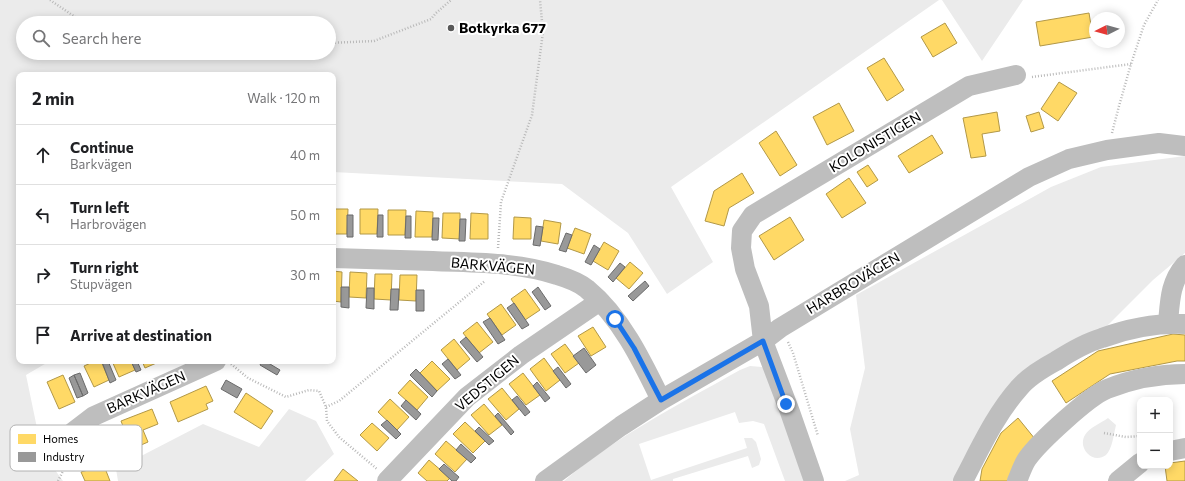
<!DOCTYPE html>
<meta charset="utf-8">
<style>
:root{--surface:#fff;--page:#f2f2f2;--text:#202124;--muted:#757577;--line:#e0e0e0}
body{margin:0;font-family:Commissioner,sans-serif;background:var(--page);color:var(--text)}
.controls{position:absolute;right:12px;bottom:12px;display:grid;overflow:hidden;border-radius:8px;box-shadow:0 2px 10px #0003}
.controls button{width:36px;height:36px;display:grid;place-items:center;padding:0;border:0;border-bottom:1px solid var(--line);background:var(--surface);color:var(--text);font:20px sans-serif}
.compass{position:absolute;left:1089px;top:12px;width:36px;height:36px;border-radius:50%;background:var(--surface);box-shadow:0 2px 10px #0003;rotate:264deg}
.stop{position:absolute;width:12px;height:12px;margin:-9px;border:3px solid #1a73e8;border-radius:50%;background:#fff}
.stop.end{background:#1a73e8;border-color:#fff;box-shadow:0 1px 4px #0008}
.list{margin:0;padding:0;list-style:none}
h2{display:flex;justify-content:space-between;align-items:center;height:52px;margin:0;padding:0 16px;font-size:17px}
h2 small{font-size:13px;font-weight:400;color:var(--muted)}
.list li{display:grid;grid-template-columns:26px 1fr auto;gap:12px;align-items:center;box-sizing:border-box;height:60px;padding:0 16px;border-top:1px solid var(--line)}
.list b{display:block;font-size:15px;white-space:nowrap}
.list p{margin:0;font-size:13px;white-space:nowrap;color:var(--muted)}
.list em{font-size:13px;font-style:normal;color:var(--muted)}
.icon{flex:none;width:22px;height:22px;fill:none;stroke:currentColor;stroke-width:2;stroke-linecap:round;stroke-linejoin:round}
.map{position:relative;flex:none;width:1185px;height:481px;overflow:hidden}
.search{position:absolute;background:var(--surface);box-shadow:0 2px 10px #0003;left:16px;top:16px;width:320px;height:44px;display:flex;align-items:center;gap:10px;box-sizing:border-box;padding:0 14px;border-radius:22px;color:var(--muted);font-size:15px}
.panel{position:absolute;background:var(--surface);box-shadow:0 2px 10px #0003;left:16px;top:72px;width:320px;height:292px;border-radius:8px}
.map>svg:first-child{display:block}
.green{fill:#ebebeb;fill-rule:evenodd}
.homes{fill:#ffd966;stroke:#b29847}
.industry{fill:#999;stroke:#6b6b6b}
.lines{fill:none;stroke-linecap:round;stroke-linejoin:round}
.path{stroke:#b9b9b9;stroke-width:2.5;stroke-dasharray:1 2;stroke-linecap:butt}
.minor{stroke:#bebebe;stroke-width:20}
.route{stroke:#1a73e8;stroke-width:5}
.poi-dot{fill:#595959;stroke:#fff;stroke-width:1.5}
.labels{text-anchor:middle;stroke-width:4;stroke-linejoin:round;paint-order:stroke}
.poi-label{font-size:14px;font-weight:bold;fill:#000;stroke:#fff;text-anchor:start}
.street-label{font-size:14px;fill:#000;stroke:#fff}
.key{fill:#fff;stroke:#b2b2b2;stroke-width:1}
.key-label{font-size:11px;fill:#000}
</style>
<div class="map">
<svg width="1185" height="481" viewBox="0 0 1185 481">
<rect width="100%" height="100%" fill="#fff"/>
<path class="green" d="M 0,0 L 939,0 L 671,187 L 713,262 L 667,294 L 628,233 L 562,184 L 333,172 L 333,75 L 19,75 L 19,361 L 50,361 L 26,375 L 42,452 L 63,481 L 0,481 ZM 23,23 L 329,23 L 329,53 L 23,53 Z
M 942,0 L 1023,0 L 982,61 Z
M 1185,156 L 1185,253 L 1153,280 L 1104,329 L 1067,344 L 954,481 L 845,481 L 859,475 L 850,429 L 865,368 L 856,295 L 1051,187 L 1101,167 Z
M 750,366 L 762,367 L 770,372 L 805,481 L 785,481 L 764,424 L 753,421 L 739,423 L 735,412 L 639,444 L 651,480 L 747,448 L 744,438 L 752,438 L 756,442 L 761,459 L 759,465 L 752,468 L 748,456 L 673,479 L 673,481 L 564,481 C 616,436 680,404 740,370 Z
M 289,409 L 316,421 L 334,454 L 305,481 L 118,481 L 116,469 L 203,424 L 259,447 Z
M 1108,418 L 1116,425 C 1114,433 1112,450 1106,455 C 1093,465 1077,448 1085,435 C 1089,428 1101,423 1108,418 Z"/>
<path class="homes" d="M 1089,13 L 1093,37 L 1040,46 L 1036,22 Z
M 945,23 L 957,43 L 933,57 L 921,37 Z
M 884,58 L 904,90 L 887,101 L 867,68 Z
M 1059,82 L 1077,93 L 1058,121 L 1041,109 Z
M 839,103 L 854,131 L 827,145 L 813,117 Z
M 997,112 L 1000,131 L 982,134 L 986,156 L 971,158 L 963,118 Z
M 1039,112 L 1044,128 L 1031,132 L 1026,116 Z
M 776,131 L 797,165 L 780,176 L 759,143 Z
M 932,135 L 943,153 L 909,173 L 898,156 Z
M 868,165 L 878,180 L 867,187 L 857,172 Z
M 742,173 L 754,193 L 729,208 L 724,226 L 705,221 L 714,191 Z
M 849,178 L 866,203 L 842,218 L 826,194 Z
M 333,209 L 348,209 L 347,234 L 333,234 Z
M 360,209 L 378,209 L 377,234 L 360,234 Z
M 388,210 L 406,210 L 405,235 L 388,235 Z
M 416,211 L 433,212 L 432,237 L 415,237 Z
M 443,213 L 460,213 L 460,239 L 442,238 Z
M 471,213 L 488,214 L 488,239 L 470,239 Z
M 514,217 L 531,218 L 531,239 L 513,239 Z
M 790,217 L 804,240 L 774,260 L 759,236 Z
M 544,220 L 561,223 L 558,244 L 541,241 Z
M 575,228 L 591,234 L 584,254 L 567,248 Z
M 604,242 L 619,251 L 608,270 L 593,261 Z
M 630,262 L 643,273 L 629,289 L 616,278 Z
M 333,271 L 342,272 L 341,302 L 333,301 Z
M 350,272 L 367,273 L 366,298 L 349,297 Z
M 375,274 L 392,274 L 391,300 L 374,299 Z
M 400,275 L 417,275 L 416,301 L 399,300 Z
M 525,289 L 540,310 L 525,320 L 511,299 Z
M 501,304 L 516,325 L 502,335 L 487,314 Z
M 477,322 L 493,342 L 479,353 L 463,333 Z
M 593,327 L 606,347 L 591,356 L 578,336 Z
M 1173,334 L 1185,335 L 1185,361 L 1177,361 L 1110,374 L 1066,403 L 1052,381 L 1098,351 Z
M 454,339 L 470,359 L 457,370 L 441,350 Z
M 565,344 L 579,363 L 565,373 L 551,354 Z
M 544,358 L 560,380 L 546,391 L 530,369 Z
M 95,361 L 101,361 L 109,380 L 94,387 L 84,366 Z
M 112,361 L 131,361 L 135,370 L 119,377 Z
M 142,361 L 161,361 L 145,368 Z
M 432,361 L 450,379 L 437,391 L 420,373 Z
M 523,373 L 540,395 L 526,405 L 509,384 Z
M 63,375 L 75,402 L 59,409 L 47,382 Z
M 410,380 L 428,397 L 417,410 L 398,393 Z
M 206,386 L 213,401 L 206,404 L 208,409 L 178,422 L 170,402 Z
M 502,388 L 519,409 L 506,420 L 488,399 Z
M 246,393 L 273,411 L 261,429 L 234,412 Z
M 390,399 L 409,417 L 397,430 L 378,412 Z
M 484,404 L 502,425 L 489,435 L 471,415 Z
M 152,409 L 158,424 L 143,430 L 148,442 L 132,449 L 121,421 Z
M 1018,418 L 1035,439 L 1008,481 L 980,481 L 982,469 L 1001,433 Z
M 465,422 L 485,441 L 473,453 L 453,434 Z
M 372,423 L 389,438 L 377,451 L 360,435 Z
M 446,441 L 467,459 L 455,472 L 435,454 Z
M 101,458 L 110,481 L 85,481 L 81,472 L 88,470 L 86,464 Z
M 429,460 L 450,478 L 447,481 L 427,481 L 418,473 Z
M 1185,461 L 1185,481 L 1167,481 L 1165,466 L 1170,466 L 1170,463 Z
M 343,469 L 358,481 L 334,481 Z"/>
<path class="industry" d="M 347,215 L 353,215 L 353,237 L 347,237 Z
M 378,215 L 383,215 L 383,237 L 377,237 Z
M 406,216 L 411,216 L 411,238 L 405,238 Z
M 433,218 L 439,218 L 438,240 L 432,240 Z
M 460,219 L 466,219 L 465,241 L 459,241 Z
M 536,226 L 543,227 L 540,246 L 533,245 Z
M 566,233 L 572,235 L 566,252 L 559,250 Z
M 594,245 L 600,249 L 591,265 L 585,262 Z
M 620,263 L 625,267 L 613,282 L 608,277 Z
M 645,281 L 649,286 L 633,301 L 628,296 Z
M 341,287 L 349,287 L 349,308 L 341,307 Z
M 538,287 L 551,306 L 545,310 L 532,292 Z
M 367,288 L 374,288 L 374,309 L 366,308 Z
M 391,289 L 399,289 L 398,310 L 390,310 Z
M 416,290 L 424,290 L 424,311 L 416,311 Z
M 514,303 L 529,325 L 522,329 L 507,308 Z
M 490,318 L 505,340 L 498,344 L 483,322 Z
M 466,337 L 483,357 L 477,362 L 460,342 Z
M 584,348 L 596,365 L 586,373 L 573,356 Z
M 448,359 L 461,375 L 455,379 L 442,364 Z
M 105,361 L 108,361 L 116,380 L 110,383 L 102,362 Z
M 131,361 L 137,361 L 141,370 L 136,372 Z
M 262,361 L 265,361 L 280,370 L 277,375 L 260,365 Z
M 558,367 L 571,384 L 566,388 L 553,371 Z
M 416,369 L 437,391 L 432,397 L 410,375 Z
M 80,373 L 88,393 L 83,396 L 74,375 Z
M 74,375 L 83,396 L 77,398 L 69,378 Z
M 226,380 L 242,389 L 237,398 L 221,389 Z
M 537,382 L 550,398 L 545,402 L 533,386 Z
M 517,396 L 530,412 L 525,416 L 512,400 Z
M 406,400 L 421,414 L 416,420 L 401,406 Z
M 498,413 L 514,432 L 511,435 L 495,416 Z
M 387,420 L 401,434 L 396,439 L 381,425 Z
M 479,427 L 494,441 L 489,445 L 475,431 Z
M 461,444 L 476,458 L 471,463 L 456,450 Z
M 444,464 L 459,477 L 456,481 L 452,481 L 439,469 Z"/>
<g class="lines">
<path class="path" d="M 50,0 L 84,23
M 329,43 L 374,41 L 431,19 L 436,13 L 451,0
M 1032,77 L 1131,64
M 1112,133 L 1119,106 L 1131,64 L 1144,25 L 1158,0
M 498,248 L 501,202 L 532,115 L 543,32 L 540,0
M 788,342 L 793,353 L 818,436
M 231,364 L 248,378 L 286,397 L 309,390 L 319,391 L 326,407 L 327,421 L 339,437 L 377,469
M 326,407 L 339,401 L 485,281
M 1104,433 L 1126,437 L 1140,436
M 58,481 L 69,459 L 68,457"/>
<path class="minor" d="M 333,258 C 366,259 400,260 433,261 C 475,263 517,262 557,275 C 567,278 579,282 587,289 C 621,317 642,361 661,400
M 1168,323 C 1170,301 1170,282 1185,265
M 60,442 L 94,416 L 216,361
M 1170,451 L 1185,448
M 387,481 L 467,397 L 521,355 L 600,301
M 545,481 L 621,426 L 661,400 L 763,341 L 780,328 L 1029,177 L 1069,159 L 1107,150 L 1159,143 L 1185,146
M 814,481 L 790,412 L 763,341 L 759,306 L 745,269 L 741,248 L 742,231 L 753,215 L 969,86 L 1016,75
M 963,481 C 980,449 995,415 1019,388 C 1029,376 1043,368 1056,361 C 1070,352 1085,343 1102,338 C 1127,329 1158,323 1185,324
M 1017,481 C 1020,474 1023,465 1027,459 C 1039,442 1089,396 1107,389 C 1132,379 1159,374 1185,374
M 1118,481 L 1140,463"/>
</g>
<g class="lines">
<path class="route" d="M 615,319 L 634,348 L 661,400 L 763,341 L 786,404"/>
</g>
<circle class="poi-dot" cx="451" cy="28" r="4"/>
<g class="labels">
<g class="poi-label">
<text x="459" y="33">Botkyrka 677</text>
</g>
<g class="street-label">
<text transform="translate(875 142) rotate(-31)" y="5">KOLONISTIGEN</text>
<text transform="translate(493 266) rotate(5)" y="5">BARKVÄGEN</text>
<text transform="translate(853 283) rotate(-31)" y="5">HARBROVÄGEN</text>
<text transform="translate(487 383) rotate(-40)" y="5">VEDSTIGEN</text>
<text transform="translate(146 392) rotate(-24)" y="5">BARKVÄGEN</text>
</g>
</g>
<rect x="10" y="425" width="132" height="46" rx="6" class="key"/>
<rect x="18" y="434" width="18" height="10" fill="#ffd966"/>
<rect x="18" y="452" width="18" height="10" fill="#999"/>
<g class="key-label">
<text x="43" y="443">Homes</text>
<text x="43" y="461">Industry</text>
</g>
</svg>
<div class="controls">
<button>+</button>
<button>−</button>
</div>
<svg class="compass" viewBox="-18 -18 36 36"><path d="M0-13l5 13h-10z" fill="#e53935"/><path d="M0 13l5-13h-10z" fill="#757577"/></svg>
<div class="stop" style="left:615px;top:319px"></div>
<div class="stop end" style="left:786px;top:404px"></div>
<div class="search"><svg class="icon" aria-label="search" viewBox="0 0 24 24"><circle cx="10" cy="10" r="6"/><path d="M15 15l6 6"/></svg>Search here</div>
<section class="panel">
<h2>2 min<small>Walk · 120 m</small></h2>
<ul class="list">
<li><svg class="icon" aria-label="ahead" viewBox="0 0 24 24"><path d="M12 20V5M6 11l6-6 6 6"/></svg><div><b>Continue</b><p>Barkvägen</p></div><em>40 m</em></li>
<li><svg class="icon" aria-label="left" viewBox="0 0 24 24"><path d="M17 20v-9H6M10 6l-5 5 5 5"/></svg><div><b>Turn left</b><p>Harbrovägen</p></div><em>50 m</em></li>
<li><svg class="icon" aria-label="right" viewBox="0 0 24 24"><path d="M7 20v-9h11M14 6l5 5-5 5"/></svg><div><b>Turn right</b><p>Stupvägen</p></div><em>30 m</em></li>
<li><svg class="icon" aria-label="arrive" viewBox="0 0 24 24"><path d="M6 21V4h12l-3 4 3 4H6"/></svg><div><b>Arrive at destination</b></div></li>
</ul>
</section>
</div>
